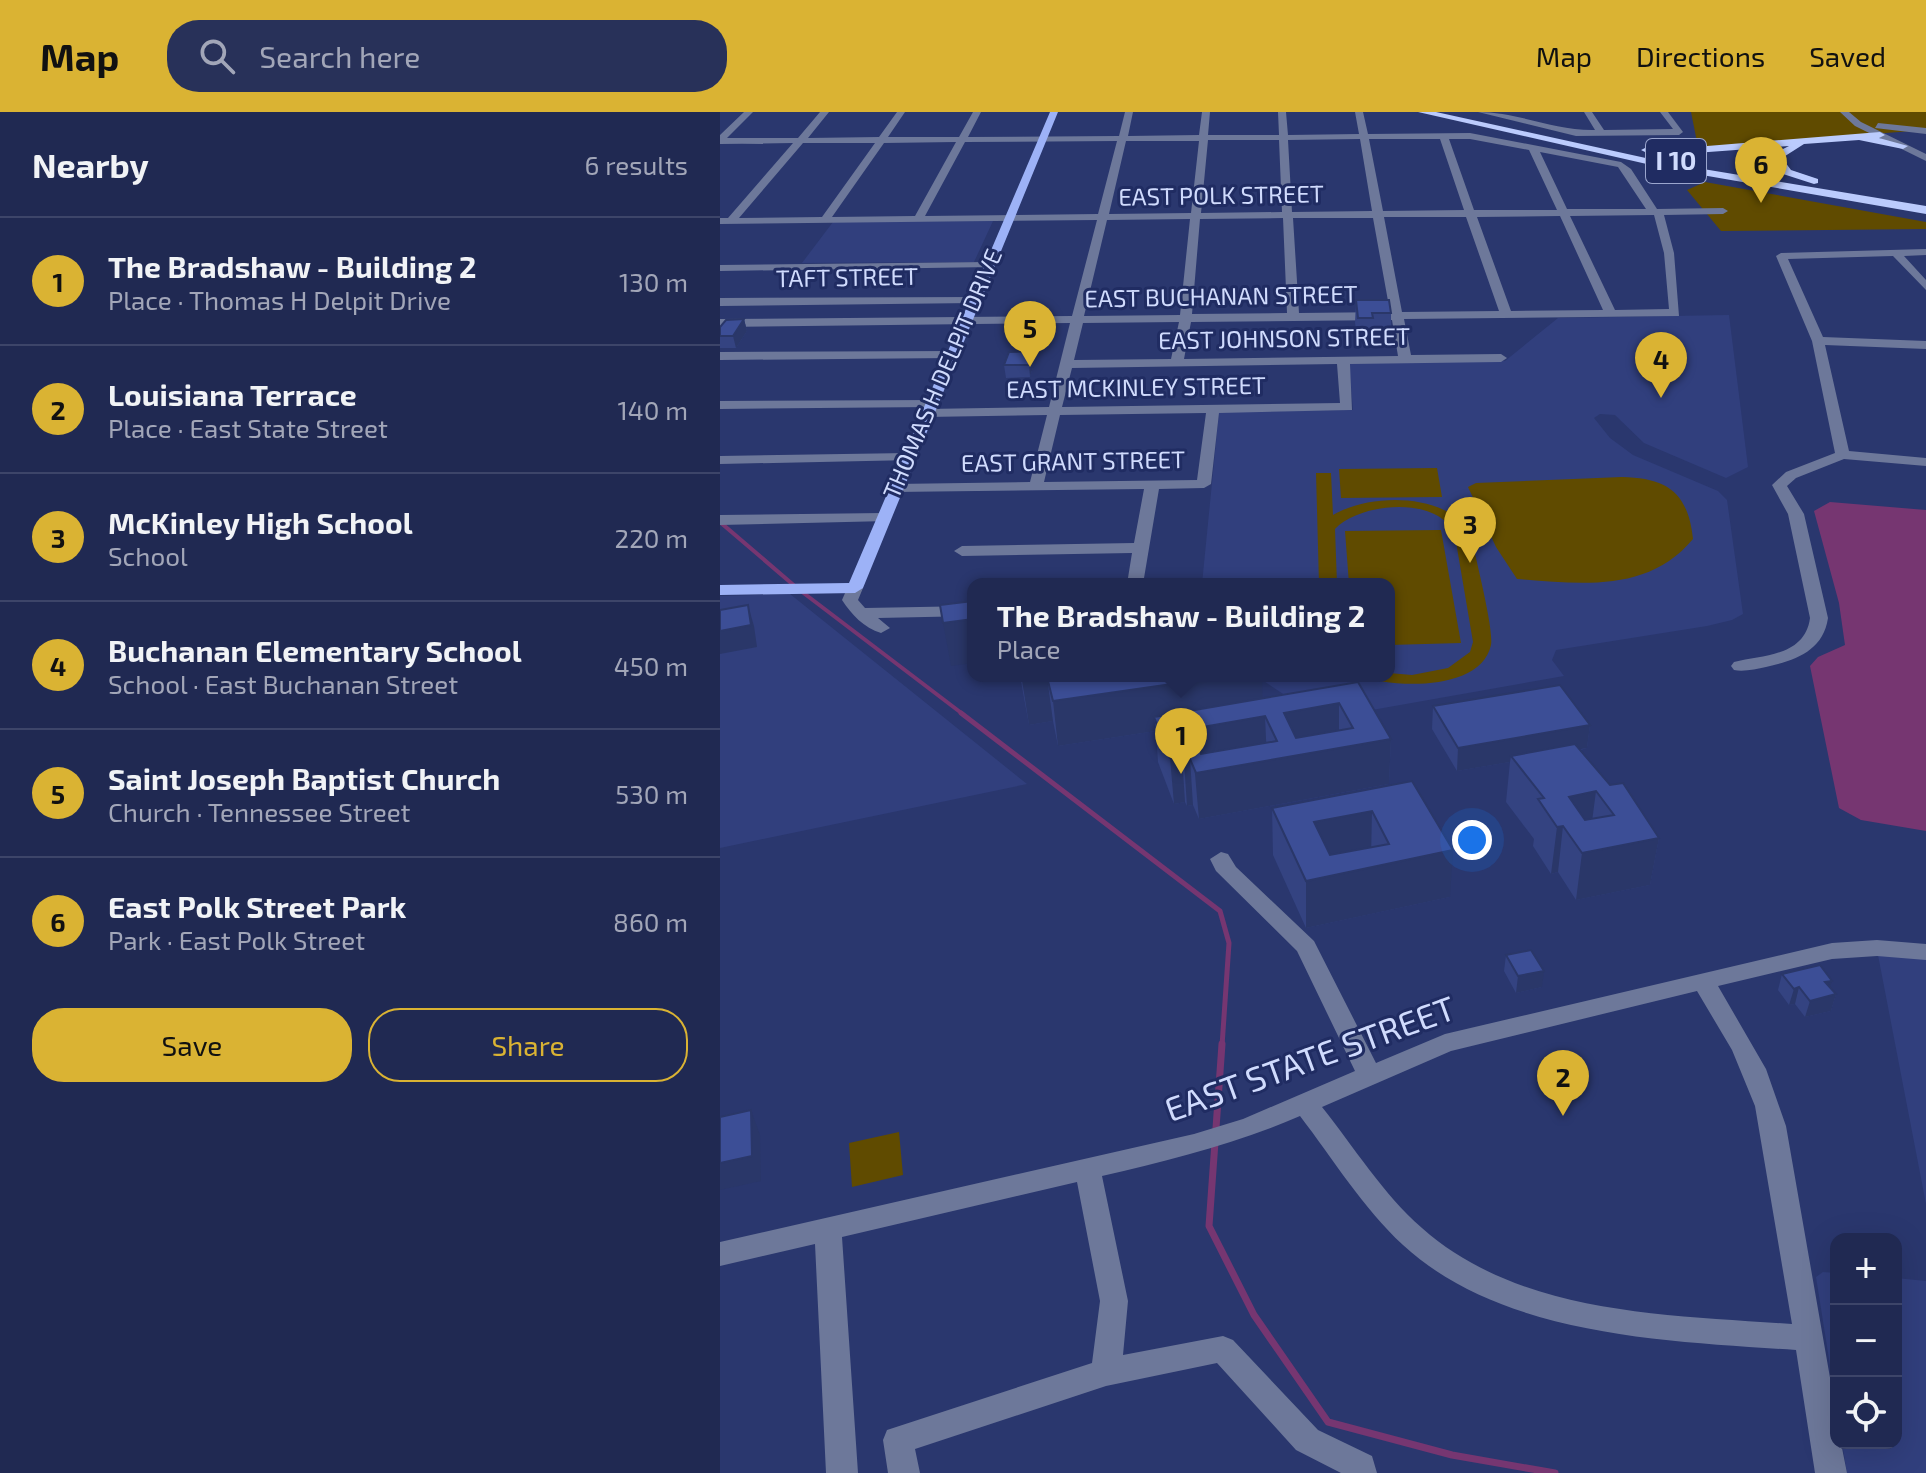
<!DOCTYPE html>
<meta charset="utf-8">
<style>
:root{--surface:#202952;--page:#283159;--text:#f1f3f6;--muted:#a2a6b8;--line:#3d4569;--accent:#dab333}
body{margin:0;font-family:"Exo 2",sans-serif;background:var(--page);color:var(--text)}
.controls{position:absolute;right:24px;bottom:24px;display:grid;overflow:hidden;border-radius:16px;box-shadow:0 8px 32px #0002}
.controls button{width:72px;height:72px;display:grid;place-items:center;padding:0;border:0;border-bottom:2px solid var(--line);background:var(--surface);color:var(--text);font:40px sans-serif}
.you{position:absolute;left:752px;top:728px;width:28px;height:28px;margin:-20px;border:6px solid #fff;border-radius:50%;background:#1a73e8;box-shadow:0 0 0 12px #1a73e833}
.badge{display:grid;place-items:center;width:52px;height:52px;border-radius:50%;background:var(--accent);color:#111;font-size:26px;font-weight:700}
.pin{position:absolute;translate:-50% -66px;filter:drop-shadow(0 2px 4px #0008)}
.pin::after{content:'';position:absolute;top:42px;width:28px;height:24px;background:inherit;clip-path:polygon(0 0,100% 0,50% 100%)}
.popup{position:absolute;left:247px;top:466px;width:428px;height:104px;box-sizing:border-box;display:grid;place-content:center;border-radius:16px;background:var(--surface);filter:drop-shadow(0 2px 6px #0005);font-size:26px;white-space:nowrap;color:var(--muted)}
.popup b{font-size:30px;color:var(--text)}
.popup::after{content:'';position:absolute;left:50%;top:100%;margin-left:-16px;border:16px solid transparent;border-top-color:var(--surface)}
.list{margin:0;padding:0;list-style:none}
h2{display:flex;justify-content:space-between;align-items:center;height:104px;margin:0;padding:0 32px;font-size:34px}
h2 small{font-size:26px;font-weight:400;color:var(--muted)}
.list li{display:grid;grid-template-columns:52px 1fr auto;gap:24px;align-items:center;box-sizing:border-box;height:128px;padding:0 32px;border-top:2px solid var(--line)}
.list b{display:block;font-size:30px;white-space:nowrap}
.list p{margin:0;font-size:26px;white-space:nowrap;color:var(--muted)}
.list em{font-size:26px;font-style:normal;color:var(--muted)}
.actions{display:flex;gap:16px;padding:24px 32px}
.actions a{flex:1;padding:18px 0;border:2px solid var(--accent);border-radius:32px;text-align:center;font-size:28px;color:var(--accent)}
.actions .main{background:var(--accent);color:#111}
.icon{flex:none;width:44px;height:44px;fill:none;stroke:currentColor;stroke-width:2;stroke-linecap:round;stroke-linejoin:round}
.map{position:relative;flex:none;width:1206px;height:1361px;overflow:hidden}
header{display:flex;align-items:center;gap:48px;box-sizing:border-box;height:112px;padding:0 40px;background:var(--accent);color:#111}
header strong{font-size:38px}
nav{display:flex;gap:44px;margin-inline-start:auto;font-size:28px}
.search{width:560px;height:72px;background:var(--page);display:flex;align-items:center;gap:20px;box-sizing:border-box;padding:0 28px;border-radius:32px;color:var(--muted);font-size:30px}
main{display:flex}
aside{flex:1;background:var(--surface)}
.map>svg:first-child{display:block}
.built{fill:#313f7d}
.green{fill:#604b00}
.water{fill:#763671}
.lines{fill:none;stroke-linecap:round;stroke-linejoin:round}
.stream-far2{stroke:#763671;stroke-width:4}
.stream-far1{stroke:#763671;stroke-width:5}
.stream{stroke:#763671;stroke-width:7}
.minor{fill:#6d789a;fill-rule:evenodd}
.major{fill:#9db2f7;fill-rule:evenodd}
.highway{fill:#bbcbfd;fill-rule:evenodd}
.wall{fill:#344381}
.shaded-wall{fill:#2a3769}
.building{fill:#3c4e96;stroke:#2a3769;stroke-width:2;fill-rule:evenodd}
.labels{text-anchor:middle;stroke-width:6;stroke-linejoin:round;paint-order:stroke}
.far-street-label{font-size:24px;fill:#d0dbfd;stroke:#202c62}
.shield{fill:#202c62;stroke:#9ba6ce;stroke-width:2}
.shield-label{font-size:26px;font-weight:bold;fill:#d0dbfd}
.near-street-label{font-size:34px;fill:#d0dbfd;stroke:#202c62}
</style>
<header>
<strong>Map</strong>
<div class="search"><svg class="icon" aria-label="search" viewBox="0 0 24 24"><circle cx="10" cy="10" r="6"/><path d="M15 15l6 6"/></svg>Search here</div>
<nav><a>Map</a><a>Directions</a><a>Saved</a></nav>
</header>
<main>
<aside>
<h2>Nearby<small>6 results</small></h2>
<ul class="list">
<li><span class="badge">1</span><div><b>The Bradshaw - Building 2</b><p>Place · Thomas H Delpit Drive</p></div><em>130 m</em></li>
<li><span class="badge">2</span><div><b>Louisiana Terrace</b><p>Place · East State Street</p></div><em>140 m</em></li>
<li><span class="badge">3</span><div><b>McKinley High School</b><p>School</p></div><em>220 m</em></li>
<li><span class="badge">4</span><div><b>Buchanan Elementary School</b><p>School · East Buchanan Street</p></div><em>450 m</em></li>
<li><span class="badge">5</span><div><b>Saint Joseph Baptist Church</b><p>Church · Tennessee Street</p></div><em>530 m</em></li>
<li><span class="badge">6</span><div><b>East Polk Street Park</b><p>Park · East Polk Street</p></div><em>860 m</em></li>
</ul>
<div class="actions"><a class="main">Save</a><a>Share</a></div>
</aside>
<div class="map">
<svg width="1206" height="1361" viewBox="0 0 1206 1361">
<rect width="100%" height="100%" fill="#2a376e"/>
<path class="built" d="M 273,109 L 254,150 L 82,151 L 113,110 Z
M 1009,203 L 1028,355 L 1006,366 L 924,331 L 895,303 L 880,302 L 874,306 L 890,326 L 913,343 L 998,379 L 1007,388 L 1023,502 L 1012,508 L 987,514 L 836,538 L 832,548 L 844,564 L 601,607 L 536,564 L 669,564 L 669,472 L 482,472 L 499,300 L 633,298 L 629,251 L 785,249 L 838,206 Z
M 70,482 L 307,672 L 0,736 L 0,484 Z
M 1158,843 L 1206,845 L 1206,1092 Z
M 1103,1160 L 1116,1161 L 1116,1291 L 1096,1165 Z
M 1176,1166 L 1206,1169 L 1206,1361 L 1127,1361 L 1122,1331 L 1176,1331 Z"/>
<path class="green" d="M 971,0 L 1206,0 L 1206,18 L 978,35 Z
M 985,70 L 1206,110 L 1206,117 L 1001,119 L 967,78 Z
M 717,356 L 722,385 L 621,386 L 619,357 Z
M 596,361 L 611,361 L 613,403 C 651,381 721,381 750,418 C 754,441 774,516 771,533 C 761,580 672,576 639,564 L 669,564 L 669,561 L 692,563 L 728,556 L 750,540 L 753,530 L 735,424 C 721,383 640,390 615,417 L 617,472 L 599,472 Z
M 902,365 C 947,366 968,380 973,427 C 928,481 861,472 797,467 L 776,435 L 748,375 L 756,371 Z
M 721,418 L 741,531 L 669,533 L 669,472 L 629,472 L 625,419 Z
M 179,1020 L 183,1063 L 132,1075 L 129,1031 Z"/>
<path class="water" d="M 1110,390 L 1206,398 L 1206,719 L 1141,708 L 1119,696 L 1090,554 L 1098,545 L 1125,533 L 1119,491 L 1094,399 Z"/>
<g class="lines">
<path class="stream-far2" d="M 0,410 L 77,476 L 244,603"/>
<path class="stream-far1" d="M 241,601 L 500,799 L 509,831 L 502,934"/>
<path class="stream" d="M 502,932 L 489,1114 L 534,1203 L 608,1310 L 732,1343 L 835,1361"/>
<path class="minor" d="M 24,0 L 33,0 L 7,26 L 78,26 L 100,0 L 109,0 L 88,26 L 159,25 L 177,0 L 185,0 L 168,25 L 239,25 L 253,0 L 261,0 L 248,25 L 399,24 L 405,0 L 413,0 L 408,24 L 479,23 L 482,0 L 490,0 L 488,23 L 559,23 L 558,0 L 566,0 L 568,23 L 639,22 L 635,0 L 643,0 L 648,22 L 750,21 L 901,50 L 911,57 L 937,97 L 1003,96 L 1008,99 L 1003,102 L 944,103 L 954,141 L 959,204 L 684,207 L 691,243 L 781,242 L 787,246 L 781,250 L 630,252 L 632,298 L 499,301 L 491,372 L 484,376 L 439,377 L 423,472 L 407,472 L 412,441 L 242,444 L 234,439 L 242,434 L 414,431 L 424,377 L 175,380 L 168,376 L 175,372 L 310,370 L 327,303 L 206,305 L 199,301 L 206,297 L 329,295 L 350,211 L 0,215 L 0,207 L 352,204 L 377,108 L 0,112 L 0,106 L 8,106 L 73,31 L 0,32 L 0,23 ZM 640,27 L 652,99 L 572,100 L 568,28 ZM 649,27 L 720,27 L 744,98 L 663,99 ZM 729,27 L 750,27 L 809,38 L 837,98 L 754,98 ZM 488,28 L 559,28 L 562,100 L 481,101 ZM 397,29 L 378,102 L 205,104 L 245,30 ZM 406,29 L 479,29 L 471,101 L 389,102 ZM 236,30 L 195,104 L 112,105 L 164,31 ZM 83,31 L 155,31 L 102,105 L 19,106 ZM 820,40 L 898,55 L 926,97 L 847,97 ZM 934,103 L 944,141 L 949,197 L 895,198 L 850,104 ZM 840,104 L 883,198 L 791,199 L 757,105 ZM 664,105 L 746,105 L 779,199 L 682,200 ZM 563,106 L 567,201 L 472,202 L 480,107 ZM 573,106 L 653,106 L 670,200 L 579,201 ZM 470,107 L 460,203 L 364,204 L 387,108 ZM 672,208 L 678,244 L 464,247 L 471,210 ZM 459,210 L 451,247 L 354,248 L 363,211 ZM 617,252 L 620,291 L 342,295 L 352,256 ZM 486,301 L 477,368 L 324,370 L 340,303 Z
M 758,0 C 798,0 835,19 875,18 L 864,0 L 872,0 L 884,18 L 953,17 L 940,0 L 948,0 L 963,20 L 959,23 L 856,24 Z
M 1120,0 L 1129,0 L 1141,10 L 1206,42 L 1206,49 L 1135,14 Z
M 1158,11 L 1206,16 L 1206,22 L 1155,16 Z
M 1206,137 L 1206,143 L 1184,144 L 1206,168 L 1206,178 L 1173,144 L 1068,147 L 1103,225 L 1206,229 L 1206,237 L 1105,233 L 1129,339 L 1206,346 L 1206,354 L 1124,347 L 1076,366 L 1067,374 L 1084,402 L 1108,506 C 1103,539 1076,548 1046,555 C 1036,557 1024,560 1014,558 L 1011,554 L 1014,550 C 1044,543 1085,544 1090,506 L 1068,402 L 1052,373 L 1066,360 L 1115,341 L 1092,229 L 1056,144 L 1061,141 Z
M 268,150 L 274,153 L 272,155 L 0,159 L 0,153 Z
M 258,185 L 260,187 L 254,191 L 0,194 L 0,186 Z
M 235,239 L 235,245 L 231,246 L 0,248 L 0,240 Z
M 216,288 L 218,291 L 211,295 L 0,297 L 0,289 Z
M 188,341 L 193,342 L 193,348 L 0,352 L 0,344 Z
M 163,401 L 168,403 L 168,409 L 0,413 L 0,403 Z
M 135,471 L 143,476 L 138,488 L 145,496 L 253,494 L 253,504 L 158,506 L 170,516 L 161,521 C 144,516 131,502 122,488 L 129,472 Z
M 501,740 L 508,742 L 516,755 L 594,829 L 656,951 L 725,922 L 1112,831 L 1157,828 L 1206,832 L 1206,848 L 1157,844 L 1112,847 L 998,874 L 1046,957 L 1066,1014 L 1116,1300 L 1116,1331 L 1121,1331 L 1127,1361 L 1095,1361 L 1076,1238 C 947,1229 783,1225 683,1133 C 643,1096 613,1047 580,1004 C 516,1032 450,1048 382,1064 L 408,1189 L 403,1243 L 503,1224 L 513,1228 L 598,1318 L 652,1344 L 657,1361 L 621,1361 L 576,1338 L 497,1251 L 386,1274 L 195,1337 L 200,1361 L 168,1361 L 163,1328 L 167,1318 L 372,1251 L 380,1189 L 357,1070 L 122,1125 L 138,1361 L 106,1361 L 95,1132 L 0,1154 L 0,1130 L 474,1022 L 523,1007 L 635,959 L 577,839 L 496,759 L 490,747 ZM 977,879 L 1012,938 L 1035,994 L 1072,1212 C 948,1203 800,1203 702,1116 C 663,1082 634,1035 602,995 L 731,939 Z"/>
<path class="major" d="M 330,0 L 338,0 L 143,476 L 135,481 L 0,483 L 0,473 L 129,471 Z"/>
<path class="highway" d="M 698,0 L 716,0 L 953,52 L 1206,94 L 1206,102 L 953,58 Z
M 1160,20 L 1165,23 L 1159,26 L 1188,34 L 1183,37 L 1139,28 L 1084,32 L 1062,46 L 1071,58 L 1098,67 L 1098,71 L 1094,72 L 1063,62 L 1050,49 L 1053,42 L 1069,34 L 975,41 L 927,41 L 921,38 L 927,35 L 975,35 Z"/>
</g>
<path class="wall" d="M 636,188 L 671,201 L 671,224 L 652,225 L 652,229 L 638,229 L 635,211 Z
M 24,207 L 27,219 L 16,236 L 0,236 L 0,215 Z
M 313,239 L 314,252 L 310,265 L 286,266 L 284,253 Z
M 300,564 L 542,564 L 542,587 L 638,570 L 671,627 L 669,672 L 479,707 L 473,693 L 467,694 L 465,690 L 454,692 L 438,650 L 436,619 L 338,634 L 333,609 L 309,613 Z
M 713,594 L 870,613 L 867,636 L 860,638 L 890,673 L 939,726 L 930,773 L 856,788 L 838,760 L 831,762 L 813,734 L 814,727 L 786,690 L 790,650 L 737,659 L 712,617 Z
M 692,669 L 730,785 L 586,816 L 553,743 L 552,696 Z
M 786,843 L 822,875 L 796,881 L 784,859 Z
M 1062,862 L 1110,875 L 1116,882 L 1111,899 L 1085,905 L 1075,892 L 1069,893 L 1058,878 Z"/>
<path class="shaded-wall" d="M 24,207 L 27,219 L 16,236 L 13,224 Z
M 313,239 L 314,252 L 310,265 L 309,253 Z
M 28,493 L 34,514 L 37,535 L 0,542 L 0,519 Z
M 253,507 L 253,551 L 231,554 L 223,511 Z
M 508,564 L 542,564 L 543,603 L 434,605 L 436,619 L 338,634 L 333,589 Z
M 327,565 L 333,609 L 309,613 L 302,568 Z
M 619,591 L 619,636 L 671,627 L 669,672 L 479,707 L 471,617 L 545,604 L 547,649 L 564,646 L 564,601 Z
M 870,613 L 867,636 L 795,649 L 791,644 L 790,650 L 737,659 L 738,636 Z
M 462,644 L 465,690 L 454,692 L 450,646 Z
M 470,647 L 473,693 L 467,694 L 464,649 Z
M 876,679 L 870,725 L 849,685 Z
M 652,699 L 651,746 L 594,757 L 594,710 Z
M 843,714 L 838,760 L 831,762 L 837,715 Z
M 939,726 L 930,773 L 856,788 L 862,741 Z
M 733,738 L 730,785 L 586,816 L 586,769 Z
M 824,859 L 822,875 L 796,881 L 798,864 Z
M 1112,869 L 1107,884 L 1116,882 L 1111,899 L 1085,905 L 1090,889 L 1105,870 Z
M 1079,875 L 1075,892 L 1069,893 L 1074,877 Z
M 31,998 L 40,1023 L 41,1069 L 0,1078 L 0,1051 Z"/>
<path class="building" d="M 636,188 L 669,188 L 671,201 L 652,201 L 653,206 L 638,206 Z
M 24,207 L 13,224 L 0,224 L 0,215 L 6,208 Z
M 313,239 L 309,253 L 284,253 L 289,240 Z
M 416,468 L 417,472 L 384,472 Z
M 253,489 L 253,507 L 223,511 L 220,493 Z
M 28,493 L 31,513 L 0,519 L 0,498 Z
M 302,564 L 508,564 L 333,589 L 327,565 L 302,568 Z
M 638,570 L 671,627 L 476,661 L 470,647 L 464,649 L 462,644 L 450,646 L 434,605 ZM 619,591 L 633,616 L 576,626 L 564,601 ZM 545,604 L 557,629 L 481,642 L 471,617 Z
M 840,573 L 870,613 L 738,636 L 713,594 Z
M 855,632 L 890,673 L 903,671 L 939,726 L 862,741 L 843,714 L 837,715 L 818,687 L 824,686 L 791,644 ZM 876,679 L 894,703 L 865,708 L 849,685 Z
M 692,669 L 733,738 L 586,769 L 552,696 ZM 652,699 L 669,732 L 610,743 L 594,710 Z
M 811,838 L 824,859 L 798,864 L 786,843 Z
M 1100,853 L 1112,869 L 1105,870 L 1116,882 L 1090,889 L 1079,875 L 1074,877 L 1062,862 Z
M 31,998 L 32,1044 L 0,1051 L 0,1005 Z"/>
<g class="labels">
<g class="far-street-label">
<text transform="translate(501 84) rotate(-1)" y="8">EAST POLK STREET</text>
<text transform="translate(127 166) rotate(-1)" y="8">TAFT STREET</text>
<text transform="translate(501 185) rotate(-1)" y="8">EAST BUCHANAN STREET</text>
<text transform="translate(564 227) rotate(-1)" y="8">EAST JOHNSON STREET</text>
<text transform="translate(223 262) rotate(-67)" y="8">THOMAS H DELPIT DRIVE</text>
<text transform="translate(416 276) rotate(-1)" y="8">EAST MCKINLEY STREET</text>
<text transform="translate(353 350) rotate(-1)" y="8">EAST GRANT STREET</text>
</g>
<rect class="shield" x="926" y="27" width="60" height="44" rx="6"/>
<g class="shield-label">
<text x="956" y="58">I 10</text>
</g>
<g class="near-street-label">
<text transform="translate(590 947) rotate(-20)" y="12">EAST STATE STREET</text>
</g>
</g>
</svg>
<div class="controls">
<button>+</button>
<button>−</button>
<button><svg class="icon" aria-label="locate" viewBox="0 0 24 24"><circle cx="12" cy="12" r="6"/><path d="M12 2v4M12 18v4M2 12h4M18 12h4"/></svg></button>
</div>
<div class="you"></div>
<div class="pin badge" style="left:461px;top:662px">1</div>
<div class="popup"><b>The Bradshaw - Building 2</b>Place</div>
<div class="pin badge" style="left:843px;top:1004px">2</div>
<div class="pin badge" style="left:750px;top:451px">3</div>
<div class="pin badge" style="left:941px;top:286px">4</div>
<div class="pin badge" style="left:310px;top:255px">5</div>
<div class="pin badge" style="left:1041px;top:91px">6</div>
</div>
</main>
